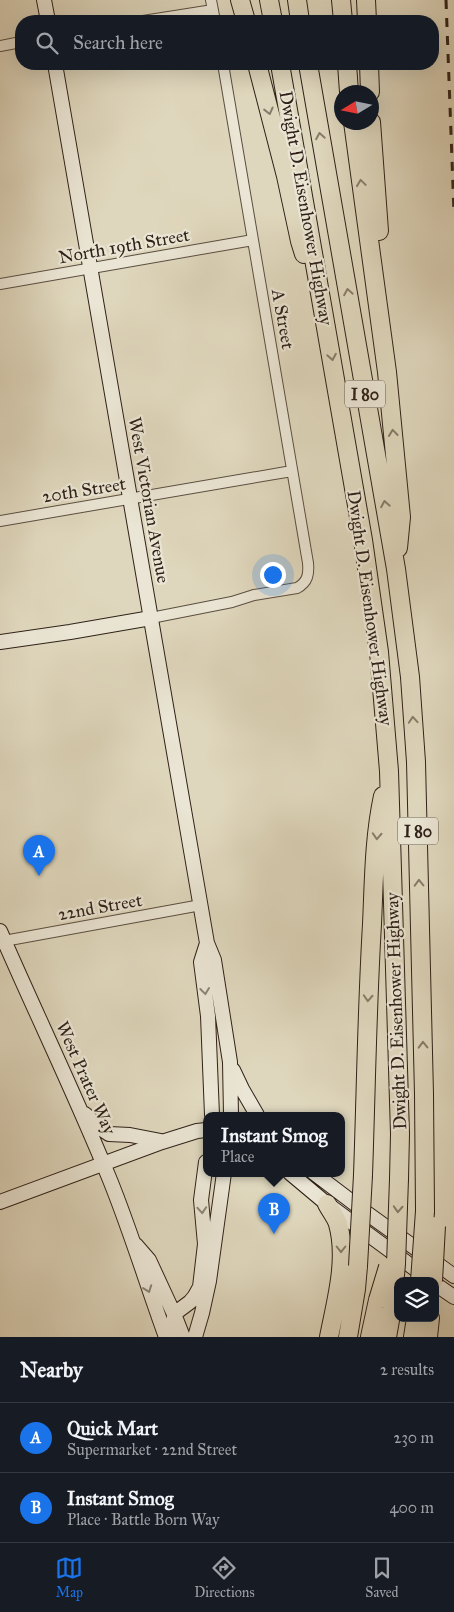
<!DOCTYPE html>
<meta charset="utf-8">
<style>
:root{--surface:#171b24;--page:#242831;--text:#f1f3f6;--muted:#9ea1a6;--line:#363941;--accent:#1a73e8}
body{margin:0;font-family:"IM FELL Great Primer",serif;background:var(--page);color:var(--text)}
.controls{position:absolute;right:15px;bottom:15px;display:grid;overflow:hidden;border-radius:10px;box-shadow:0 5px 20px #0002}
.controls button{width:45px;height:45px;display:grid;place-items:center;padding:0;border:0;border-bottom:1px solid var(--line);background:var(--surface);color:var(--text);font:25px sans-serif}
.compass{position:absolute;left:334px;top:85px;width:45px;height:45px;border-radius:50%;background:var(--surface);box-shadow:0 5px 20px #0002;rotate:260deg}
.you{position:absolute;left:272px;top:574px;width:18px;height:18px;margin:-12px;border:4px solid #fff;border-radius:50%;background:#1a73e8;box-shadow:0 0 0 8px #1a73e833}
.badge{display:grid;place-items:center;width:32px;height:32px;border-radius:50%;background:var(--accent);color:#fff;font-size:16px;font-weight:700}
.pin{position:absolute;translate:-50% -41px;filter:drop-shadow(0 1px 2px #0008)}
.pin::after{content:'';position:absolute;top:26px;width:18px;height:15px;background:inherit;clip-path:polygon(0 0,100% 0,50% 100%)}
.popup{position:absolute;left:203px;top:1112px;width:142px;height:65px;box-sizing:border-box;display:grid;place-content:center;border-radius:10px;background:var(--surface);filter:drop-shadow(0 1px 4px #0005);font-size:16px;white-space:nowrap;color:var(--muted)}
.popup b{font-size:19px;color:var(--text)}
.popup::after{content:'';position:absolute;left:50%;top:100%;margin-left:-10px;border:10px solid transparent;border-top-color:var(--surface)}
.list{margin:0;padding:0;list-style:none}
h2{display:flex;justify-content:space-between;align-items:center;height:65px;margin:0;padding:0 20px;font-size:21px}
h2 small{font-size:16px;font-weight:400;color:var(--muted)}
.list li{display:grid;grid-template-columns:32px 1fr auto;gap:15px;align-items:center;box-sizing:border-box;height:70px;padding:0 20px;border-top:1px solid var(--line)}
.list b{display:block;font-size:19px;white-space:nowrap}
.list p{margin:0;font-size:16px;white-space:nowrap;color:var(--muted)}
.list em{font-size:16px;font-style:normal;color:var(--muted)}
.icon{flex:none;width:28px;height:28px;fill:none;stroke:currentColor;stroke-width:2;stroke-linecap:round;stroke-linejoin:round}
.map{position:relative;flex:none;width:454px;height:1337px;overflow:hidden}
.search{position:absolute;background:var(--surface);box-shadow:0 5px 20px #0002;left:15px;right:15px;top:15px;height:55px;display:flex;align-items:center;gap:12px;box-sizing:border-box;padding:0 18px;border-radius:20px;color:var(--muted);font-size:19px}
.sheet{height:205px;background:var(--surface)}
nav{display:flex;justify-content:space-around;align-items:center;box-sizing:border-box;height:70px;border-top:1px solid var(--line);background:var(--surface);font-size:14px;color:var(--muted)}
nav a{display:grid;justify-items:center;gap:2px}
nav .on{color:var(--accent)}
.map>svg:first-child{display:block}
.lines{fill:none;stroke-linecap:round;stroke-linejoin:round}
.street-casing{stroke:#5b4e41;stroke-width:12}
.secondary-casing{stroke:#2f2118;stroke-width:16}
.highway-casing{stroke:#2f2118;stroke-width:20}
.street{stroke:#eae5d4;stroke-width:10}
.secondary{stroke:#eae5d4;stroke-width:14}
.highway{stroke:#dfd7bd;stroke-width:18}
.rail{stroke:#2f2118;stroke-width:3;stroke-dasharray:9 9;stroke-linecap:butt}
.highway-bridge-casing{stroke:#2f2118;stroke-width:20;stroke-linecap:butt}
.highway-bridge{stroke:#dfd7bd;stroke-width:18}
.oneway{stroke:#877c6a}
.oneway2{stroke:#8c8376}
.labels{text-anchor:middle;stroke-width:4.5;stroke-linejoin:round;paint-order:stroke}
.shield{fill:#eae5d4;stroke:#675c50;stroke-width:1}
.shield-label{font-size:16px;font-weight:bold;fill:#2f2118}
.street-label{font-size:18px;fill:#2f2118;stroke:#eae5d4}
</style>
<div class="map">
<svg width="454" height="1337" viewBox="0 0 454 1337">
<rect width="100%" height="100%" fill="#dfd7bd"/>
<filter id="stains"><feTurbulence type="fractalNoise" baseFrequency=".004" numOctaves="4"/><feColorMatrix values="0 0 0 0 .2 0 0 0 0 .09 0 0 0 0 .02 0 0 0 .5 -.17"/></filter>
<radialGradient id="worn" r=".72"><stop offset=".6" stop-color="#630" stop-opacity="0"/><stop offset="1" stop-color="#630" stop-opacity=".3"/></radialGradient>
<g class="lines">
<g class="street-casing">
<path id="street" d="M 211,0 L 215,21
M 143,21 L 213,10
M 0,46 L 21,42
M 0,284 L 253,240
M 0,521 L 292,471
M 151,618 L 232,602 L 254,595 L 297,588 C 308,582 309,574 308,563 L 223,64
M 4,941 L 201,905"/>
</g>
<g class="secondary-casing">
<path id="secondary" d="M 44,0 L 48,21
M 55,64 L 207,943 L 214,960 L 230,1062 L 231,1115
M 0,642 L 70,632 L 151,618
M 0,931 C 36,1014 76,1096 110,1180 C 131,1232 147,1285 166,1337
M 207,943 L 201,962 L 208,1016 L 212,1115
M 233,1070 L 242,1089 L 257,1115
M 85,1114 L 100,1128 L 109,1134 L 130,1135 L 161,1141
M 290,1173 L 327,1204 L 426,1277
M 314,1173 L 368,1214 L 454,1276
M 0,1202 L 162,1142 L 197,1131 L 206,1130
M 136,1245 L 149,1260 L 174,1314 L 183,1337
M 435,1284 L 454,1297
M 173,1337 L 174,1314 L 190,1302 L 195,1296 L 200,1287 L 205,1244 L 201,1200 L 206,1162
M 195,1337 L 202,1313 L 209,1281 L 224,1173"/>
</g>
<g class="highway-casing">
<path id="highway" d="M 240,0 L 246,21
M 269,0 L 273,21
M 297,0 L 300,21
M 341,0 L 343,21
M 366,0 L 367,21
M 257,64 L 286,176 L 300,241 L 304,254
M 280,64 L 363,540 L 379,652 L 389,771 L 400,1134 L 399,1179
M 308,64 L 396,569 L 410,677 L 416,762 L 424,1094 L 425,1211
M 347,64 L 349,92
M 369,64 L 370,92
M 353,122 L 387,372 L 401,517 L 398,548
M 371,122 L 379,231
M 363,1175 C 366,1091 367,1008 372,924 C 374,881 374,838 383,796
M 327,1204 C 330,1210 336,1217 338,1224 C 348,1260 336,1301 329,1337
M 348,1337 L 356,1289 L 358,1266
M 370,1337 L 378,1300
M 387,1337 L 392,1309
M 413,1337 L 416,1318
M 428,1337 L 430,1318"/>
</g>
<use href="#street" class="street"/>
<use href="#secondary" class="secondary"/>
<use href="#highway" class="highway"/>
<path class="rail" d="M 446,0 L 454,213"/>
<g class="highway-bridge-casing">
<path id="highway-bridge" d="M 358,1266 L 363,1175
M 420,1281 L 425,1211
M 433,1281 L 436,1226
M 378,1300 L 388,1267
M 392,1309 L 396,1264 L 399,1179"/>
</g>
<use href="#highway-bridge" class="highway-bridge"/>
</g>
<defs><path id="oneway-chevron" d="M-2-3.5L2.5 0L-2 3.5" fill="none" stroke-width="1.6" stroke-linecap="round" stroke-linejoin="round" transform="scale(1.25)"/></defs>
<g class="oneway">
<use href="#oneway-chevron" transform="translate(269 111) rotate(76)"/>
<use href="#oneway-chevron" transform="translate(320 136) rotate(-100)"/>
<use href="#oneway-chevron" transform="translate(361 183) rotate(-98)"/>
<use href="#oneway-chevron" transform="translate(348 292) rotate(-100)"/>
<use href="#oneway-chevron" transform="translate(332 357) rotate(80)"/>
<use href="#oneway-chevron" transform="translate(393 433) rotate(-96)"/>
<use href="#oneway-chevron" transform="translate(385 504) rotate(-100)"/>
<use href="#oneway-chevron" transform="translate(413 720) rotate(-94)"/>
<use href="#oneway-chevron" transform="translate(377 836) rotate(93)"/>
<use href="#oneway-chevron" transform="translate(419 883) rotate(-91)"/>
<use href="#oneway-chevron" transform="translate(368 998) rotate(93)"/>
<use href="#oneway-chevron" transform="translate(423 1045) rotate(-91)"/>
<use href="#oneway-chevron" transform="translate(398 1209) rotate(93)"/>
<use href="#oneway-chevron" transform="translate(341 1249) rotate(90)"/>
</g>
<g class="oneway2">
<use href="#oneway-chevron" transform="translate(205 991) rotate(83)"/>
<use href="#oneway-chevron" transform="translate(202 1210) rotate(86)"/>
<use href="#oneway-chevron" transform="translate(148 1289) rotate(70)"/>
</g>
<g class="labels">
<g class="shield">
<rect x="345" y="380.5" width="40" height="27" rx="4"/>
<rect x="398" y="817.5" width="40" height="27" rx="4"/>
</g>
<g class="shield-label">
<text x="365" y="400">I 80</text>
<text x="418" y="837">I 80</text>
</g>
<g class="street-label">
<text transform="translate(306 208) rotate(80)" y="6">Dwight D. Eisenhower Highway</text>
<text transform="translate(124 246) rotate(-10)" y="6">North 19th Street</text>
<text transform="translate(283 319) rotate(80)" y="6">A Street</text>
<text transform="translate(84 490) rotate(-9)" y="6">20th Street</text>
<text transform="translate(149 500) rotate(80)" y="6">West Victorian Avenue</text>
<text transform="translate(370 608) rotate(82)" y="6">Dwight D. Eisenhower Highway</text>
<text transform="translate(100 907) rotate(-10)" y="6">22nd Street</text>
<text transform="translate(396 1011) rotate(-92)" y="6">Dwight D. Eisenhower Highway</text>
<text transform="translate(86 1078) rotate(66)" y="6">West Prater Way</text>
</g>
</g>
<rect width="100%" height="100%" filter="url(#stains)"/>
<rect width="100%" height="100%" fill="url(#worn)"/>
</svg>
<div class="controls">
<button><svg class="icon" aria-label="layers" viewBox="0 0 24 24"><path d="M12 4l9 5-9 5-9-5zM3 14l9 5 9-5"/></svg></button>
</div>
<svg class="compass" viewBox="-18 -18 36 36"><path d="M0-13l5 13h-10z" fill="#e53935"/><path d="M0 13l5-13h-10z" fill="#9ea1a6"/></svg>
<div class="you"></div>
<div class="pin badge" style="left:39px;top:876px">A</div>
<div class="pin badge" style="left:274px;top:1234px">B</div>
<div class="popup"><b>Instant Smog</b>Place</div>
<div class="search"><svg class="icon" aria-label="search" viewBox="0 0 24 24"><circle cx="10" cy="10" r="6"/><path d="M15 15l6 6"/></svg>Search here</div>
</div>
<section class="sheet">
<h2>Nearby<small>2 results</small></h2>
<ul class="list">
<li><span class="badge">A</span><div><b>Quick Mart</b><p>Supermarket · 22nd Street</p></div><em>230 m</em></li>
<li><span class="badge">B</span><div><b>Instant Smog</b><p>Place · Battle Born Way</p></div><em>400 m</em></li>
</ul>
</section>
<nav>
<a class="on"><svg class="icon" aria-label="map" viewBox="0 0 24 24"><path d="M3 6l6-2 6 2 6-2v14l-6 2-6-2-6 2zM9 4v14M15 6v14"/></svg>Map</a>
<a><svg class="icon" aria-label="directions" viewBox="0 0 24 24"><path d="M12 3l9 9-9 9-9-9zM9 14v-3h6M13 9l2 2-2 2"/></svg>Directions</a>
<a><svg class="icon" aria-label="saved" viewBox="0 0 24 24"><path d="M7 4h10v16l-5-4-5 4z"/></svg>Saved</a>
</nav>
